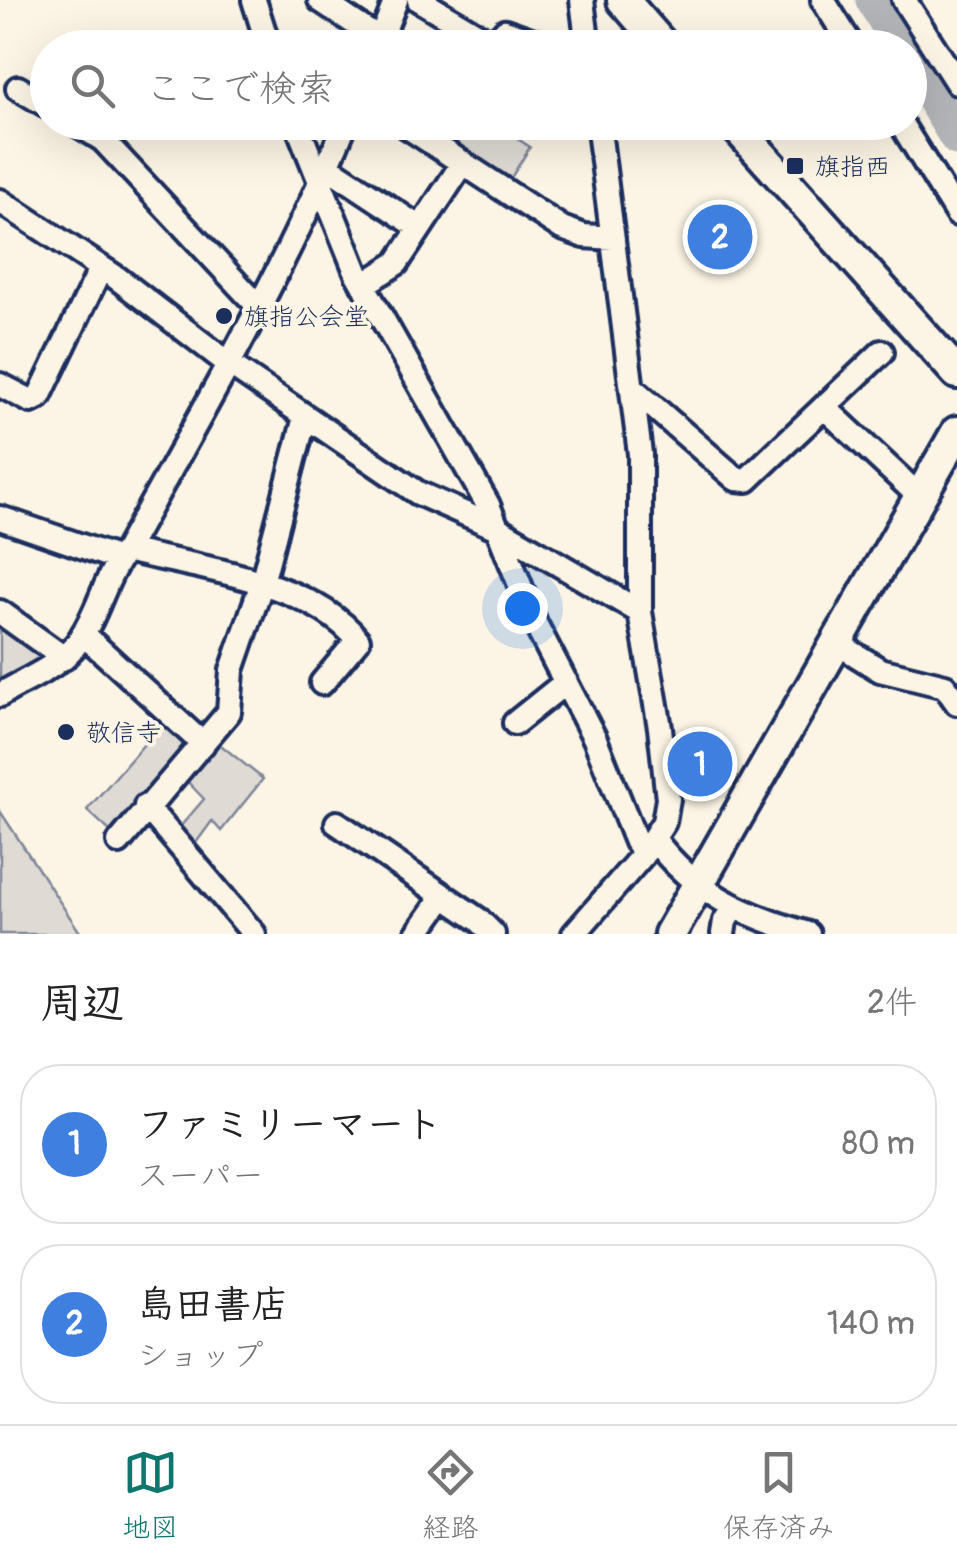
<!DOCTYPE html>
<html lang="ja">
<meta charset="utf-8">
<style>
:root{--surface:#fff;--page:#f6f6f6;--text:#222;--muted:#767676;--line:#e0e0e0;--accent:#0f766e}
body{margin:0;font-family:Pangolin,"Klee One",sans-serif;background:var(--page);color:var(--text)}
.you{position:absolute;left:522px;top:608px;width:35px;height:35px;margin:-25px;border:8px solid #fff;border-radius:50%;background:#1a73e8;box-shadow:0 0 0 15px #1a73e833}
.badge{display:grid;place-items:center;width:65px;height:65px;border-radius:50%;background:var(--accent);color:#fff;font-size:32px;font-weight:700}
.pin{position:absolute;translate:-50% -50%;border:5px solid #fff;box-shadow:0 2px 10px #0006}
.list{margin:0;padding:0;list-style:none}
h2{display:flex;justify-content:space-between;align-items:center;height:130px;margin:0;padding:0 40px;font-size:42px}
h2 small{font-size:32px;font-weight:400;color:var(--muted)}
.list li{display:grid;grid-template-columns:65px 1fr auto;gap:30px;align-items:center;box-sizing:border-box;height:160px;margin:0 20px 20px;padding:0 20px;border:2px solid var(--line);border-radius:40px}
.list b{display:block;font-size:38px;white-space:nowrap}
.list p{margin:0;font-size:32px;white-space:nowrap;color:var(--muted)}
.list em{font-size:32px;font-style:normal;color:var(--muted)}
.icon{flex:none;width:55px;height:55px;fill:none;stroke:currentColor;stroke-width:2;stroke-linecap:round;stroke-linejoin:round}
.map{position:relative;flex:none;width:957px;height:934px;overflow:hidden}
.search{position:absolute;background:var(--surface);box-shadow:0 10px 40px #0002;left:30px;right:30px;top:30px;height:110px;display:flex;align-items:center;gap:25px;box-sizing:border-box;padding:0 35px;border-radius:55px;color:var(--muted);font-size:38px}
.sheet{height:490px;background:var(--surface)}
nav{display:flex;justify-content:space-around;align-items:center;box-sizing:border-box;height:140px;border-top:2px solid var(--line);background:var(--surface);font-size:28px;color:var(--muted)}
nav a{display:grid;justify-items:center;gap:5px}
nav .on{color:var(--accent)}
.map>svg:first-child{display:block}
.green{fill:#dfdbd4;stroke:#7d8599;stroke-width:2.5}
.lines{fill:none;stroke-linecap:round;stroke-linejoin:round}
.river{stroke:#b2b4b8;stroke-width:35}
.minor-casing{stroke:#1b2f5e;stroke-width:30}
.tertiary-casing{stroke:#1b2f5e;stroke-width:38}
.minor{stroke:#fcf5e5;stroke-width:22}
.tertiary{stroke:#fcf5e5;stroke-width:30}
.poi-dot{fill:#1b2f5e;stroke:#fcf5e5;stroke-width:4}
.labels{text-anchor:middle;stroke-width:8;stroke-linejoin:round;paint-order:stroke}
.poi-label{font-size:25px;fill:#1b2f5e;stroke:#fcf5e5;text-anchor:start}
</style>
<div class="map">
<svg width="957" height="934" viewBox="0 0 957 934">
<rect width="100%" height="100%" fill="#fcf5e5"/>
<filter id="ink" filterUnits="userSpaceOnUse"><feTurbulence type="fractalNoise" baseFrequency=".01" numOctaves="2"/><feDisplacementMap in="SourceGraphic" scale="20" xChannelSelector="R" yChannelSelector="G"/><feConvolveMatrix kernelMatrix="1 2 1 2 8 2 1 2 1" color-interpolation-filters="sRGB"/></filter>
<g filter="url(#ink)">
<path class="green" d="M 410,123 L 493,123 L 530,147 L 506,186 Z
M 0,624 L 44,656 L 0,685 Z
M 164,721 L 193,749 L 113,834 L 87,810 Z
M 217,742 L 263,779 L 221,831 L 212,821 L 193,847 L 179,828 L 204,799 L 185,779 Z
M 0,811 L 81,934 L 0,934 Z"/>
<g class="lines">
<path class="river" d="M 873,0 L 902,48
M 910,61 L 957,138"/>
<g class="minor-casing">
<path id="minor" d="M 254,0 L 269,48
M 320,0 L 380,40
M 419,0 L 493,44 L 505,31 L 553,48
M 582,0 L 588,48
M 823,0 L 853,48
M 904,0 L 957,83
M 377,48 L 396,0
M 18,88 L 48,106
M 74,122 L 103,140 L 258,306
M 296,122 L 357,274 L 488,505 L 536,625 L 595,739 L 636,842 L 645,852
M 400,122 L 562,228 L 584,236 L 613,238
M 900,122 L 957,214
M 328,167 L 420,228
M 0,201 L 117,278 L 229,364 L 418,493 L 497,528 L 640,612
M 363,285 L 397,263 L 463,163
M 0,385 L 31,401 L 39,397 L 101,268
M 632,388 L 736,479 L 747,480 L 882,352
M 824,407 L 920,497
M 0,518 L 119,559
M 126,550 C 197,568 310,580 358,640 L 322,683
M 0,612 L 64,658
M 83,634 L 203,744
M 837,643 L 880,670 L 945,686 L 957,703
M 0,695 C 25,680 61,666 78,642 C 99,613 104,578 126,550 C 203,410 285,271 346,122
M 515,723 L 566,682
M 146,806 L 254,934
M 337,823 L 479,920 L 493,934
M 654,839 C 695,894 744,915 808,934
M 119,842 L 229,712 L 232,670 L 262,583 L 305,417
M 417,934 L 444,896
M 574,934 L 642,856 L 664,822 L 668,799 L 660,728 L 640,612 L 640,454 L 598,122
M 723,934 L 725,921 L 733,908"/>
</g>
<g class="tertiary-casing">
<path id="tertiary" d="M 623,0 L 665,48
M 732,122 L 957,373
M 670,934 L 957,432"/>
</g>
<use href="#minor" class="minor"/>
<use href="#tertiary" class="tertiary"/>
</g>
</g>
<g class="poi-dot">
<rect x="785" y="156" width="20" height="20" rx="5"/>
<circle cx="224" cy="316" r="10"/>
<circle cx="66" cy="732" r="10"/>
</g>
<g class="labels">
<g class="poi-label">
<text x="815" y="175">旗指西</text>
<text x="244" y="325">旗指公会堂</text>
<text x="86" y="741">敬信寺</text>
</g>
</g>
</svg>
<div class="you"></div>
<div class="pin badge" style="left:700px;top:764px;background:#3f7fe0">1</div>
<div class="pin badge" style="left:720px;top:237px;background:#3f7fe0">2</div>
<div class="search"><svg class="icon" aria-label="search" viewBox="0 0 24 24"><circle cx="10" cy="10" r="6"/><path d="M15 15l6 6"/></svg>ここで検索</div>
</div>
<section class="sheet">
<h2>周辺<small>2件</small></h2>
<ul class="list">
<li><span class="badge" style="background:#3f7fe0">1</span><div><b>ファミリーマート</b><p>スーパー</p></div><em>80 m</em></li>
<li><span class="badge" style="background:#3f7fe0">2</span><div><b>島田書店</b><p>ショップ</p></div><em>140 m</em></li>
</ul>
</section>
<nav>
<a class="on"><svg class="icon" aria-label="map" viewBox="0 0 24 24"><path d="M3 6l6-2 6 2 6-2v14l-6 2-6-2-6 2zM9 4v14M15 6v14"/></svg>地図</a>
<a><svg class="icon" aria-label="directions" viewBox="0 0 24 24"><path d="M12 3l9 9-9 9-9-9zM9 14v-3h6M13 9l2 2-2 2"/></svg>経路</a>
<a><svg class="icon" aria-label="saved" viewBox="0 0 24 24"><path d="M7 4h10v16l-5-4-5 4z"/></svg>保存済み</a>
</nav>
